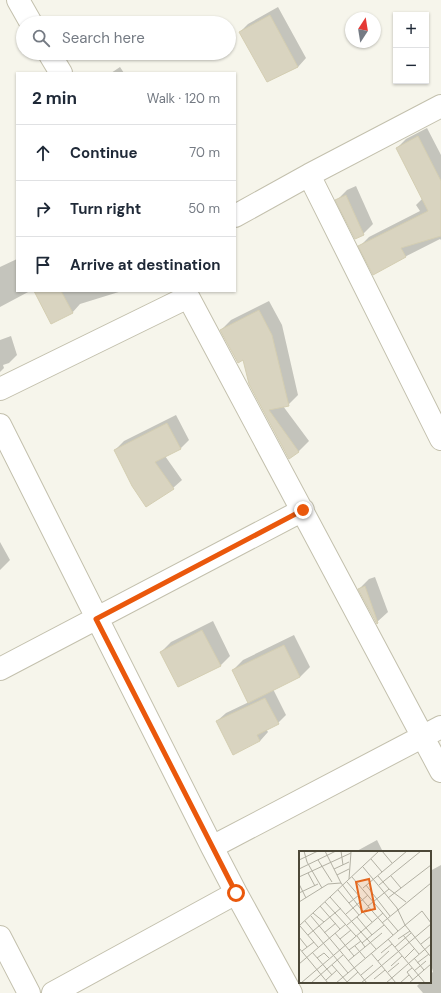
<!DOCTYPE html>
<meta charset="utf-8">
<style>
:root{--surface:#fff;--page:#f6f6f7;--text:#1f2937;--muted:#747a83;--line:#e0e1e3}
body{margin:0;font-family:"DM Sans",sans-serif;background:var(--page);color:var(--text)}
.controls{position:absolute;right:12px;top:12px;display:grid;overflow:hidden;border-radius:0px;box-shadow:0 1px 3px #0004}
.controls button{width:36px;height:36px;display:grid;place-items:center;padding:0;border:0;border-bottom:1px solid var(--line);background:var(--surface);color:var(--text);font:20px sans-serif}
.compass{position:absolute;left:345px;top:12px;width:36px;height:36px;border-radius:50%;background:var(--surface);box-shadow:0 1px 3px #0004;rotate:12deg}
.stop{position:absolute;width:12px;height:12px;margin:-9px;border:3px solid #ea580c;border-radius:50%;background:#fff}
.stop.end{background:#ea580c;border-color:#fff;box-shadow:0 1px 4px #0008}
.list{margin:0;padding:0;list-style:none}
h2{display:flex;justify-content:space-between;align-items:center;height:52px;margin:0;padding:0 16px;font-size:17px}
h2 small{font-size:13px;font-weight:400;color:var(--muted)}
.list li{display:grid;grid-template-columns:26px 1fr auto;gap:12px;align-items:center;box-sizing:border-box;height:56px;padding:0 16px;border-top:1px solid var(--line)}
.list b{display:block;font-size:15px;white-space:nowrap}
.list em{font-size:13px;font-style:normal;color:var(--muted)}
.icon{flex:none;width:22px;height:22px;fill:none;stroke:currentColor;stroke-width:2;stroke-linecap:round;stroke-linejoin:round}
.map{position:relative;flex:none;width:441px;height:993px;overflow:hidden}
.search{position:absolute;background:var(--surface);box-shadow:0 1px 3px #0004;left:16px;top:16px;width:220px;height:44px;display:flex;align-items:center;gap:10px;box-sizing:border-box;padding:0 14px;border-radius:22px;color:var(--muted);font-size:15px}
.panel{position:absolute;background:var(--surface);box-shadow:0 1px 3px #0004;left:16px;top:72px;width:220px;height:220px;border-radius:0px}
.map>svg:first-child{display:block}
.shadow{fill:#0003}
.building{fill:#d9d4c0;stroke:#d4ceb2}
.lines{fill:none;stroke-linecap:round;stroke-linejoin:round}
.minor-casing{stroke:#c3c0ad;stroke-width:24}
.minor{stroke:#fff;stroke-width:22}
.route{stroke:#ea580c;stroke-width:5}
.inset-road{fill:none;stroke:#b2b0a3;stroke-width:1}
.view{fill:#e4671e;fill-opacity:0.15;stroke:#e4671e;stroke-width:2}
.inset-edge{fill:none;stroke:#4c4838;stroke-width:2}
</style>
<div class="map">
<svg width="441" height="993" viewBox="0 0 441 993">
<rect width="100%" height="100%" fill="#f6f5eb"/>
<path class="shadow" d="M 278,7 L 306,58 L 298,67 L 268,81 L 240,32 L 248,24 Z
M 120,67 L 124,73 L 111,73 Z
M 427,128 L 441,155 L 441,240 L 440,239 L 373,273 L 360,246 L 369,237 L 420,211 L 416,205 L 423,198 L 397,148 L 406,139 Z
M 356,186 L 373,224 L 363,234 L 337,200 L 347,190 Z
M 17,259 L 17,291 L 30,291 L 0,307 L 0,267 Z
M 35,291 L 122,291 L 80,304 L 72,313 Z
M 269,301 L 282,325 L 298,395 L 288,405 L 283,406 L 309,441 L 299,451 L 289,458 L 244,358 L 221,330 L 231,320 Z
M 11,336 L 17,355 L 9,363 L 3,365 L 4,368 L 0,372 L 0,340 Z
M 176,415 L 189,440 L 180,449 L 165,456 L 182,480 L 173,488 L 115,450 L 124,441 Z
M 0,542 L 10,560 L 0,570 Z
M 375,577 L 388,612 L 377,622 L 359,589 L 369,579 Z
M 213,621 L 230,656 L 220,666 L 161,652 L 171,642 Z
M 294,635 L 310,667 L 300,677 L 273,689 L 286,715 L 278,723 L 266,729 L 268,732 L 260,741 L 217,721 L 226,713 L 249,702 L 233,670 L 243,660 Z
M 377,840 L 383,852 L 355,852 Z
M 441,865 L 441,993 L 423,993 L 417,986 L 421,982 L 430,982 L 430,974 L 433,972 L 430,960 L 430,871 Z"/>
<path class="building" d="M 270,15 L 298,67 L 267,82 L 239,32 Z
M 418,136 L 441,181 L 441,236 L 401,248 L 406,257 L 373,275 L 358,246 L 428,211 L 396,148 Z
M 346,195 L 364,235 L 355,239 L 335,200 Z
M 34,291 L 61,291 L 73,313 L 51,324 Z
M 259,310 L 272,335 L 289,406 L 269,410 L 299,452 L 289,459 L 249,384 L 243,360 L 238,363 L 220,330 Z
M 167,423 L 181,449 L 155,462 L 174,489 L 146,507 L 132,486 L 114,450 Z
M 365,586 L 378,623 L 377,624 L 358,589 Z
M 202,630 L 221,666 L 178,687 L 160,652 Z
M 284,645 L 300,677 L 248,703 L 232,670 Z
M 265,698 L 279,724 L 257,735 L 260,741 L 233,755 L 216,721 Z"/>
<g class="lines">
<g class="minor-casing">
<path id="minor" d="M 18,0 L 31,23
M 49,53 L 61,73
M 309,175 L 441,439
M 235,216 L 309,175 L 441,106
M 185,291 L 441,771
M 0,389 L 188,297
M 0,425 L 212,847 L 236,893 L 291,993
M 0,669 L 303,510
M 212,847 L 441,727
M 0,937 L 29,993
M 53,993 L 236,893"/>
</g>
<use href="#minor" class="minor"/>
</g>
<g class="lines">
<path class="route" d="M 236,893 L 96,619 L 303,510"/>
</g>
<g transform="translate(299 851)">
<rect width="132" height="132" fill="#f6f5eb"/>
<path class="inset-road" d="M 5,0 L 8,11 L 23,37M 26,0 L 42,32 L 64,61M 42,0 L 44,14M 83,0 L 93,12M 72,8 L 83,21M 0,9 L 19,0M 19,9 L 33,31M 64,16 L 98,57 L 106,74 L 132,106M 0,18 L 37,0M 35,18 L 50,11M 9,22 L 16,35M 38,24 L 50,18M 79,25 L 90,38 L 107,51M 92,25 L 102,37M 0,26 L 52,2M 53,26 L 99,80M 50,28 L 52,1M 48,31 L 94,84M 0,33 L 7,47M 67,34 L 91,65M 80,34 L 122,0M 64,37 L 108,0M 39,39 L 60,64M 0,42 L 19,33M 31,46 L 77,98M 89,47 L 132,14M 0,51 L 29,33 L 42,32M 26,51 L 57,85M 50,52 L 60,44M 21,55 L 41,78M 69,55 L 90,38M 64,61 L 73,71M 14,62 L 25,71M 47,63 L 69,44M 12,65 L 68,132M 58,66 L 73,84M 6,70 L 49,122M 83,72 L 132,32M 48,74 L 70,56M 0,75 L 80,0M 1,75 L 19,96M 62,81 L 84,62M 25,82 L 37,72M 36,82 L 55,105M 9,84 L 42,57M 104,84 L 120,103M 58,85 L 66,96M 0,86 L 8,96M 41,88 L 52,79M 89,88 L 126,132M 99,88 L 111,80M 63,92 L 85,74M 122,93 L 132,85M 56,95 L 66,107M 96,96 L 112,82M 0,97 L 29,132M 50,99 L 62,90M 3,100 L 15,91M 13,101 L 33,124M 72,102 L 97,132M 82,102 L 93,93M 18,107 L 25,102 L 30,107M 115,107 L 125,119M 105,108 L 116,97M 49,110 L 83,82M 79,110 L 90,100M 118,112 L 130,103M 0,113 L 47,73M 33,114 L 49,132M 92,115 L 103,105M 113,117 L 108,121 L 114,129M 115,120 L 127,110M 89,121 L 100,112M 62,124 L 74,114M 75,128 L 86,119M 27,129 L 38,119M 48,131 L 59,121M 2,132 L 62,81M 12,132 L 44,104M 37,132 L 123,60 L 132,72M 62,132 L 132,73M 87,132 L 132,93M 101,132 L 110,124M 110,132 L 132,113"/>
<path class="view" d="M 70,28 L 76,58 L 63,61 L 57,31 Z"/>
<rect width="132" height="132" class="inset-edge"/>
</g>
</svg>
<div class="controls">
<button>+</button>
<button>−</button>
</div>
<svg class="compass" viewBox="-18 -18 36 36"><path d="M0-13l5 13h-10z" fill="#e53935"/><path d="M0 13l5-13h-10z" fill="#747a83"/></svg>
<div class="stop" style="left:236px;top:893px"></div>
<div class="stop end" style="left:303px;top:510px"></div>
<div class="search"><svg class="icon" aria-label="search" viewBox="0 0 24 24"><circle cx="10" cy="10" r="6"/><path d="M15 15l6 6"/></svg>Search here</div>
<section class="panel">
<h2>2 min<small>Walk · 120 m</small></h2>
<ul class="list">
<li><svg class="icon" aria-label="ahead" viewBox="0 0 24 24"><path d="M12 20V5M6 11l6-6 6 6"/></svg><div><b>Continue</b></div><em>70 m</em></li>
<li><svg class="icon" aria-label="right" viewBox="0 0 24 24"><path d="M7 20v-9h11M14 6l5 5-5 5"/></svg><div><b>Turn right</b></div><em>50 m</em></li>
<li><svg class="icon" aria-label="arrive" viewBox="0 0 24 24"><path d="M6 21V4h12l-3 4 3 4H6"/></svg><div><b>Arrive at destination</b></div></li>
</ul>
</section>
</div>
